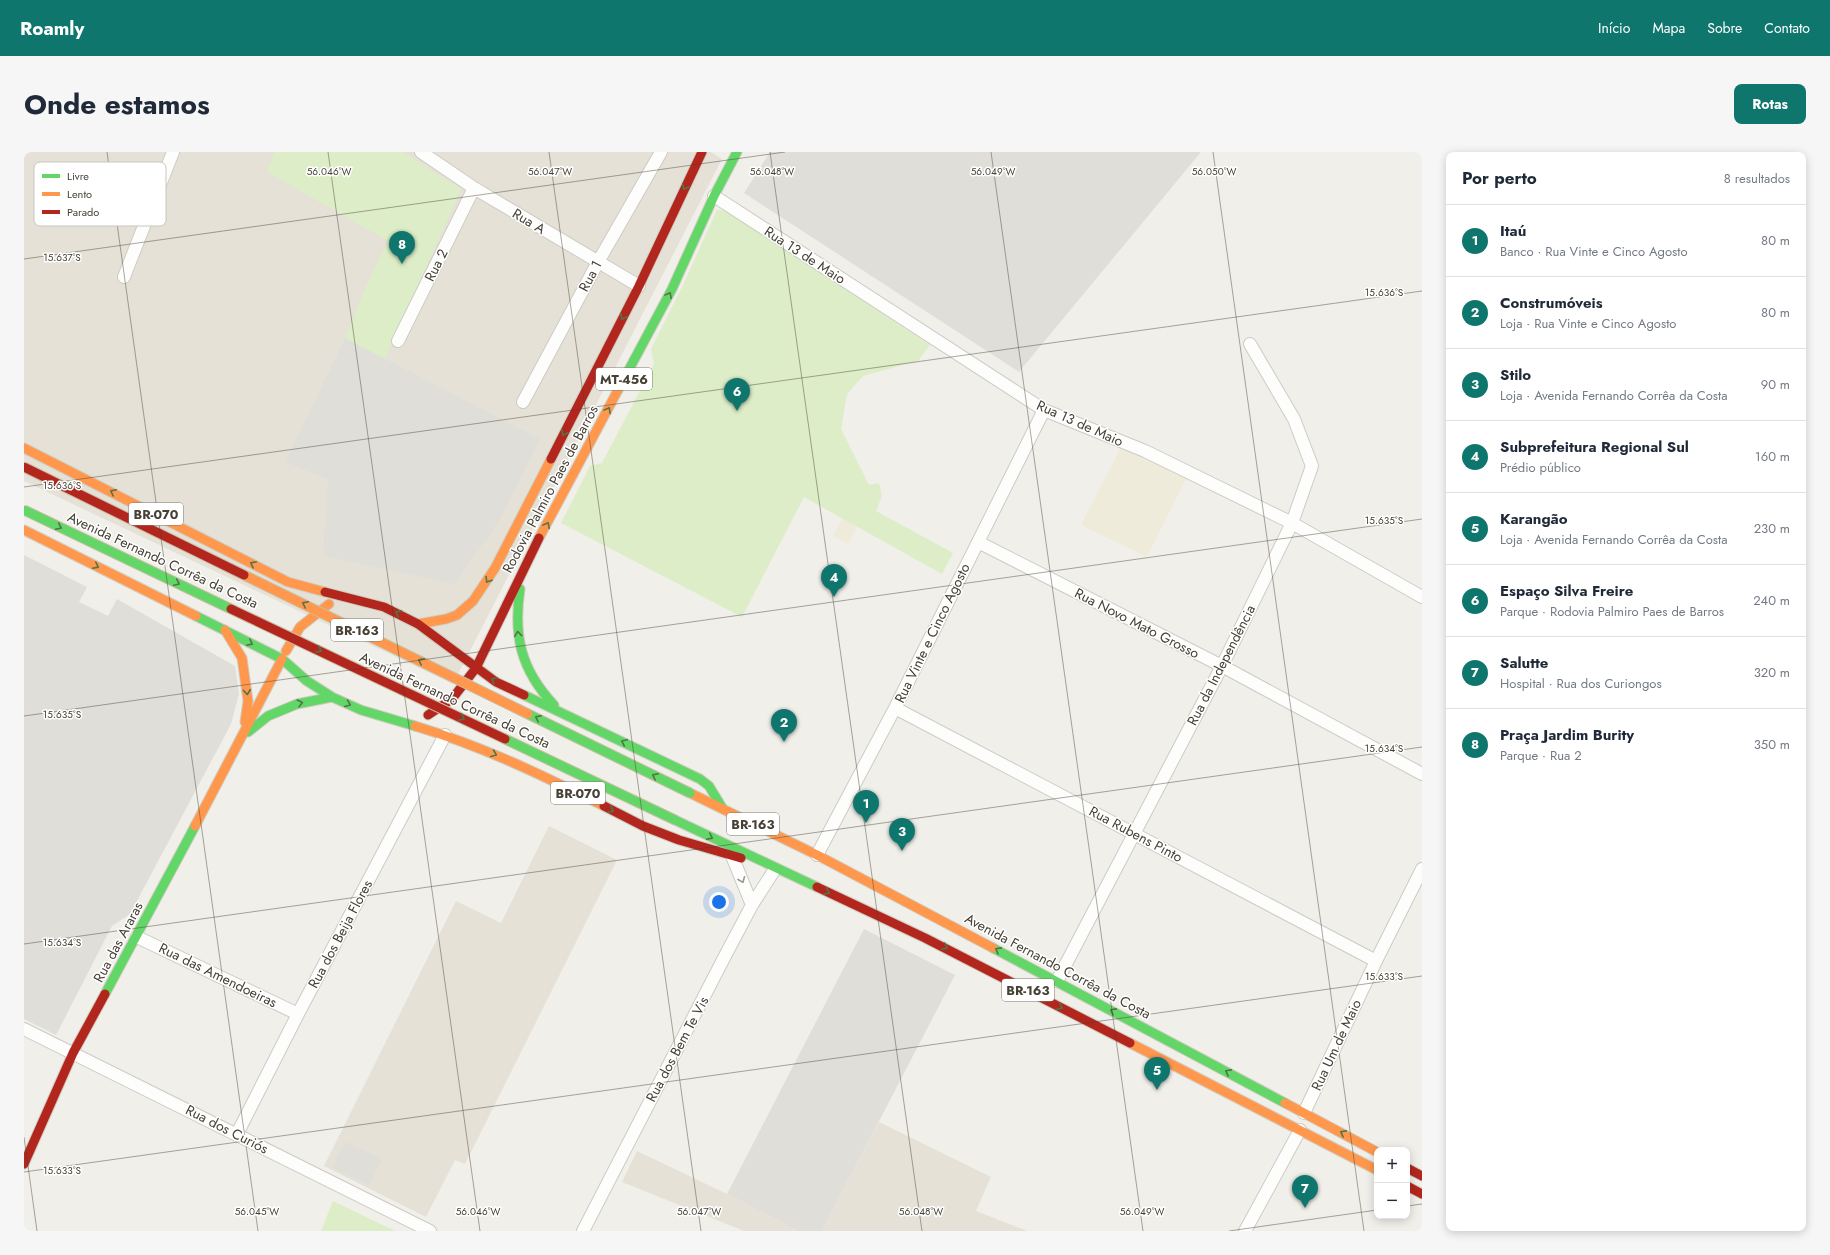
<!DOCTYPE html>
<html lang="pt">
<meta charset="utf-8">
<style>
:root{--surface:#fff;--page:#f6f6f7;--text:#1f2937;--muted:#747a83;--line:#e0e1e3;--accent:#0f766e}
body{margin:0;font-family:Jost,sans-serif;background:var(--page);color:var(--text)}
.controls{position:absolute;right:12px;bottom:12px;display:grid;overflow:hidden;border-radius:8px;box-shadow:0 2px 10px #0003}
.controls button{width:36px;height:36px;display:grid;place-items:center;padding:0;border:0;border-bottom:1px solid var(--line);background:var(--surface);color:var(--text);font:20px sans-serif}
.you{position:absolute;left:695px;top:750px;width:14px;height:14px;margin:-10px;border:3px solid #fff;border-radius:50%;background:#1a73e8;box-shadow:0 0 0 6px #1a73e833}
.badge{display:grid;place-items:center;width:26px;height:26px;border-radius:50%;background:var(--accent);color:#fff;font-size:13px;font-weight:700}
.pin{position:absolute;translate:-50% -33px;filter:drop-shadow(0 1px 2px #0008)}
.pin::after{content:'';position:absolute;top:21px;width:14px;height:12px;background:inherit;clip-path:polygon(0 0,100% 0,50% 100%)}
.list{margin:0;padding:0;list-style:none}
h2{display:flex;justify-content:space-between;align-items:center;height:52px;margin:0;padding:0 16px;font-size:17px}
h2 small{font-size:13px;font-weight:400;color:var(--muted)}
.list li{display:grid;grid-template-columns:26px 1fr auto;gap:12px;align-items:center;box-sizing:border-box;height:72px;padding:0 16px;border-top:1px solid var(--line)}
.list b{display:block;font-size:15px;white-space:nowrap}
.list p{margin:0;font-size:13px;white-space:nowrap;color:var(--muted)}
.list em{font-size:13px;font-style:normal;color:var(--muted)}
.map{position:relative;flex:none;width:1398px;height:1079px;overflow:hidden;border-radius:8px}
header{display:flex;align-items:center;gap:24px;box-sizing:border-box;height:56px;padding:0 20px;background:var(--accent);color:#fff}
header strong{font-size:19px}
nav{display:flex;gap:22px;margin-inline-start:auto;font-size:14px}
.intro{display:flex;align-items:center;justify-content:space-between;box-sizing:border-box;height:96px;padding:0 24px}
h1{margin:0;font-size:28px}
.button{padding:10px 18px;border-radius:8px;background:var(--accent);color:#fff;font-size:14px;font-weight:700}
main{display:flex;gap:24px;padding:0 24px}
aside{flex:1;background:var(--surface);border-radius:8px;box-shadow:0 2px 10px #0003}
.map>svg:first-child{display:block}
.residential{fill:#e5e1d7}
.industrial{fill:#e0ded8}
.education{fill:#efebdb}
.green{fill:#dcedc8}
.parking{fill:#e0ded9}
.lines{fill:none;stroke-linecap:round;stroke-linejoin:round}
.street-casing{stroke:#cdcbc6;stroke-width:14}
.fast-casing{stroke:#d0ccc0;stroke-width:11}
.slow-casing{stroke:#d0ccc0;stroke-width:11}
.jam-casing{stroke:#d0ccc0;stroke-width:11}
.street{stroke:#fdfdfc;stroke-width:12}
.fast{stroke:#63d668;stroke-width:9}
.slow{stroke:#ff974d;stroke-width:9}
.jam{stroke:#b3261e;stroke-width:9}
.fast-bridge-casing{stroke:#cabea3;stroke-width:11;stroke-linecap:butt}
.slow-bridge-casing{stroke:#cabea3;stroke-width:11;stroke-linecap:butt}
.jam-bridge-casing{stroke:#cabea3;stroke-width:11;stroke-linecap:butt}
.fast-bridge{stroke:#63d668;stroke-width:9}
.slow-bridge{stroke:#ff974d;stroke-width:9}
.jam-bridge{stroke:#b3261e;stroke-width:9}
.oneway{stroke:#517547}
.oneway2{stroke:#99968f}
.ticks{fill:none;stroke:#474135;stroke-width:1;stroke-opacity:0.45}
.labels{text-anchor:middle;stroke-width:3;stroke-linejoin:round;paint-order:stroke}
.shield{fill:#fff;stroke:#7e7a72;stroke-width:1}
.shield-label{font-size:13px;font-weight:bold;fill:#474135}
.street-label{font-size:14px;fill:#474135;stroke:#fff}
.key{fill:#fff;stroke:#c8c6c2;stroke-width:1}
.key-label{font-size:11px;fill:#474135}
.ticks-label{font-size:10px;text-anchor:middle;fill:#474135;stroke:#fff;stroke-width:3;stroke-linejoin:round;paint-order:stroke}
</style>
<header>
<strong>Roamly</strong>
<nav><a>Início</a><a>Mapa</a><a>Sobre</a><a>Contato</a></nav>
</header>
<div class="intro"><h1>Onde estamos</h1><a class="button">Rotas</a></div>
<main>
<div class="map">
<svg width="1398" height="1079" viewBox="0 0 1398 1079">
<rect width="100%" height="100%" fill="#f0efea"/>
<path class="residential" d="M 0,0 L 687,0 L 698,7 L 429,532 L 0,329 Z
M 525,674 L 593,708 L 441,1012 L 431,1008 L 402,1065 L 300,1014 L 432,749 L 477,771 Z
M 855,970 L 967,1025 L 952,1059 L 1003,1079 L 798,1079 Z
M 613,999 L 703,1042 L 774,1079 L 720,1079 L 598,1030 Z"/>
<path class="industrial" d="M 746,0 L 1177,0 L 995,220 L 720,41 Z
M 321,186 L 516,287 L 474,371 L 430,432 L 299,404 L 304,327 L 261,310 Z
M 0,403 L 63,435 L 55,450 L 84,464 L 93,447 L 211,514 L 215,542 L 207,572 L 106,762 L 88,774 L 32,883 L 0,867 Z
M 840,777 L 931,823 L 798,1079 L 774,1079 L 703,1042 Z"/>
<path class="education" d="M 1097,295 L 1163,325 L 1123,405 L 1057,373 Z
M 818,366 L 833,375 L 824,392 L 809,384 Z"/>
<path class="green" d="M 251,0 L 379,0 L 437,37 L 361,207 L 321,186 L 342,134 L 364,89 L 243,20 Z
M 693,58 L 701,58 L 906,193 L 894,209 L 839,224 L 823,242 L 817,277 L 845,333 L 855,331 L 858,344 L 852,359 L 929,401 L 918,422 L 780,345 L 718,465 L 537,371 L 566,314 L 578,311 L 630,212 L 627,197 L 659,133 Z
M 309,1049 L 371,1079 L 297,1079 Z"/>
<path class="parking" d="M 321,990 L 358,1007 L 345,1033 L 308,1016 Z"/>
<g class="lines">
<g class="street-casing">
<path id="street" d="M 397,0 L 450,36 L 615,134
M 690,44 L 1020,258 L 1121,299 L 1268,371 L 1398,445
M 100,125 L 149,0
M 374,189 L 450,36
M 499,250 L 574,110 L 637,0
M 954,390 L 1198,514 L 1398,622
M 871,556 L 1352,809
M 793,703 L 871,556 L 1020,258
M 708,704 L 728,753
M 113,785 L 274,862
M 1033,829 L 1198,514 L 1268,371 L 1288,314 L 1270,267 L 1226,192
M 0,877 L 406,1079
M 1280,961 L 1352,809 L 1398,717
M 213,982 L 274,862 L 421,583
M 559,1079 L 702,802 L 728,753 L 751,717
M 1221,1079 L 1276,978"/>
</g>
<g class="fast-casing">
<path id="fast" d="M 594,238 L 648,137 L 690,44 L 713,0
M 496,437 C 489,484 497,518 530,553
M 172,464 L 258,507 L 283,529 L 308,545 L 337,558 L 391,574
M 500,543 L 676,627 L 685,634 L 699,657
M 224,580 L 244,564 L 273,552 L 308,545
M 651,668 L 793,735
M 969,796 L 1261,951
M 81,842 L 171,674"/>
</g>
<g class="slow-casing">
<path id="slow" d="M 0,296 L 264,430 L 301,440
M 0,378 L 172,464
M 515,386 L 594,238
M 394,472 L 422,467 L 433,463 L 449,449 L 471,416 L 527,307
M 201,478 L 218,506 L 224,549 L 221,570
M 262,499 L 276,475 L 305,452
M 391,574 C 458,594 518,623 580,654
M 666,641 L 793,703 L 969,796
M 171,674 L 258,507
M 1106,891 L 1353,1018
M 1261,951 L 1353,1000"/>
</g>
<g class="jam-casing">
<path id="jam" d="M 527,307 L 615,134 L 678,0
M 301,440 L 360,455 L 394,472 L 472,530 L 500,543
M 404,563 L 428,547 L 452,516 L 515,386
M 580,654 L 619,674 L 655,688 L 717,706
M 793,735 L 901,786 L 1106,891
M 0,1012 L 49,901 L 81,842
M 1383,1016 L 1398,1024
M 1383,1034 L 1398,1042"/>
</g>
<use href="#street" class="street"/>
<use href="#fast" class="fast"/>
<use href="#slow" class="slow"/>
<use href="#jam" class="jam"/>
<g class="fast-bridge-casing">
<path id="fast-bridge" d="M 0,358 L 207,457
M 504,562 L 666,641
M 481,587 L 651,668"/>
</g>
<g class="slow-bridge-casing">
<path id="slow-bridge" d="M 220,423 L 504,562"/>
</g>
<g class="jam-bridge-casing">
<path id="jam-bridge" d="M 0,315 L 220,423
M 207,457 L 481,587"/>
</g>
<use href="#fast-bridge" class="fast-bridge"/>
<use href="#slow-bridge" class="slow-bridge"/>
<use href="#jam-bridge" class="jam-bridge"/>
</g>
<defs><path id="oneway-chevron" d="M-2-3.5L2.5 0L-2 3.5" fill="none" stroke-width="1.6" stroke-linecap="round" stroke-linejoin="round"/></defs>
<g class="oneway">
<use href="#oneway-chevron" transform="translate(661 35) rotate(115)"/>
<use href="#oneway-chevron" transform="translate(645 143) rotate(-62)"/>
<use href="#oneway-chevron" transform="translate(599 165) rotate(117)"/>
<use href="#oneway-chevron" transform="translate(584 258) rotate(-62)"/>
<use href="#oneway-chevron" transform="translate(540 281) rotate(117)"/>
<use href="#oneway-chevron" transform="translate(89 340) rotate(-153)"/>
<use href="#oneway-chevron" transform="translate(523 373) rotate(-62)"/>
<use href="#oneway-chevron" transform="translate(35 375) rotate(25)"/>
<use href="#oneway-chevron" transform="translate(229 412) rotate(-153)"/>
<use href="#oneway-chevron" transform="translate(72 414) rotate(26)"/>
<use href="#oneway-chevron" transform="translate(464 428) rotate(122)"/>
<use href="#oneway-chevron" transform="translate(153 431) rotate(25)"/>
<use href="#oneway-chevron" transform="translate(281 452) rotate(-154)"/>
<use href="#oneway-chevron" transform="translate(374 461) rotate(-153)"/>
<use href="#oneway-chevron" transform="translate(494 482) rotate(-96)"/>
<use href="#oneway-chevron" transform="translate(226 491) rotate(27)"/>
<use href="#oneway-chevron" transform="translate(295 498) rotate(25)"/>
<use href="#oneway-chevron" transform="translate(397 509) rotate(-154)"/>
<use href="#oneway-chevron" transform="translate(470 528) rotate(-149)"/>
<use href="#oneway-chevron" transform="translate(223 540) rotate(85)"/>
<use href="#oneway-chevron" transform="translate(276 551) rotate(-14)"/>
<use href="#oneway-chevron" transform="translate(324 552) rotate(23)"/>
<use href="#oneway-chevron" transform="translate(438 566) rotate(25)"/>
<use href="#oneway-chevron" transform="translate(514 566) rotate(-154)"/>
<use href="#oneway-chevron" transform="translate(600 590) rotate(-155)"/>
<use href="#oneway-chevron" transform="translate(470 602) rotate(23)"/>
<use href="#oneway-chevron" transform="translate(631 624) rotate(-154)"/>
<use href="#oneway-chevron" transform="translate(587 658) rotate(27)"/>
<use href="#oneway-chevron" transform="translate(686 685) rotate(26)"/>
<use href="#oneway-chevron" transform="translate(803 740) rotate(25)"/>
<use href="#oneway-chevron" transform="translate(921 795) rotate(27)"/>
<use href="#oneway-chevron" transform="translate(974 798) rotate(-152)"/>
<use href="#oneway-chevron" transform="translate(1036 855) rotate(27)"/>
<use href="#oneway-chevron" transform="translate(1089 859) rotate(-152)"/>
<use href="#oneway-chevron" transform="translate(1204 920) rotate(-152)"/>
<use href="#oneway-chevron" transform="translate(1319 981) rotate(-152)"/>
</g>
<use class="oneway2" href="#oneway-chevron" transform="translate(718 728) rotate(68)"/>
<path class="ticks" d="M 83,0 L 234,1079M 304,0 L 456,1079M 525,0 L 677,1079M 746,0 L 898,1079M 967,0 L 1119,1079M 1189,0 L 1340,1079M 0,107 L 761,0M 0,335 L 1398,139M 0,564 L 1398,367M 0,792 L 1398,595M 0,985 L 13,1079M 0,1020 L 1398,824M 1383,1054 L 1398,1052M 1205,1079 L 1353,1058"/>
<g class="labels">
<g class="shield">
<rect x="572" y="216" width="56" height="22" rx="3"/>
<rect x="105" y="351" width="54" height="22" rx="3"/>
<rect x="307" y="467" width="52" height="22" rx="3"/>
<rect x="527" y="630" width="54" height="22" rx="3"/>
<rect x="703" y="661" width="52" height="22" rx="3"/>
<rect x="978" y="827" width="52" height="22" rx="3"/>
</g>
<g class="shield-label">
<text x="600" y="232">MT-456</text>
<text x="132" y="367">BR-070</text>
<text x="333" y="483">BR-163</text>
<text x="554" y="646">BR-070</text>
<text x="729" y="677">BR-163</text>
<text x="1004" y="843">BR-163</text>
</g>
<g class="street-label">
<text transform="translate(505 69) rotate(31)" y="5">Rua A</text>
<text transform="translate(781 103) rotate(33)" y="5">Rua 13 de Maio</text>
<text transform="translate(412 113) rotate(-63)" y="5">Rua 2</text>
<text transform="translate(566 124) rotate(-62)" y="5">Rua 1</text>
<text transform="translate(1056 271) rotate(24)" y="5">Rua 13 de Maio</text>
<text transform="translate(526 337) rotate(-62)" y="5">Rodovia Palmiro Paes de Barros</text>
<text transform="translate(139 408) rotate(25)" y="5">Avenida Fernando Corrêa da Costa</text>
<text transform="translate(1113 471) rotate(27)" y="5">Rua Novo Mato Grosso</text>
<text transform="translate(908 481) rotate(-64)" y="5">Rua Vinte e Cinco Agosto</text>
<text transform="translate(1197 513) rotate(-63)" y="5">Rua da Independência</text>
<text transform="translate(431 548) rotate(25)" y="5">Avenida Fernando Corrêa da Costa</text>
<text transform="translate(1112 682) rotate(28)" y="5">Rua Rubens Pinto</text>
<text transform="translate(316 782) rotate(-62)" y="5">Rua dos Beija Flores</text>
<text transform="translate(94 790) rotate(-62)" y="5">Rua das Araras</text>
<text transform="translate(1034 814) rotate(28)" y="5">Avenida Fernando Corrêa da Costa</text>
<text transform="translate(194 823) rotate(26)" y="5">Rua das Amendoeiras</text>
<text transform="translate(1312 893) rotate(-65)" y="5">Rua Um de Maio</text>
<text transform="translate(653 897) rotate(-62)" y="5">Rua dos Bem Te Vis</text>
<text transform="translate(203 977) rotate(27)" y="5">Rua dos Curiós</text>
</g>
</g>
<rect x="10" y="10" width="132" height="64" rx="6" class="key"/>
<rect x="18" y="22" width="18" height="4" fill="#63d668"/>
<rect x="18" y="40" width="18" height="4" fill="#ff974d"/>
<rect x="18" y="58" width="18" height="4" fill="#b3261e"/>
<g class="key-label">
<text x="43" y="28">Livre</text>
<text x="43" y="46">Lento</text>
<text x="43" y="64">Parado</text>
</g>
<g class="ticks-label">
<text x="305" y="23">56.046°W</text>
<text x="526" y="23">56.047°W</text>
<text x="748" y="23">56.048°W</text>
<text x="969" y="23">56.049°W</text>
<text x="1190" y="23">56.050°W</text>
<text x="38" y="109">15.637°S</text>
<text x="1360" y="144">15.636°S</text>
<text x="38" y="337">15.636°S</text>
<text x="1360" y="372">15.635°S</text>
<text x="38" y="566">15.635°S</text>
<text x="1360" y="600">15.634°S</text>
<text x="38" y="794">15.634°S</text>
<text x="1360" y="828">15.633°S</text>
<text x="38" y="1022">15.633°S</text>
<text x="233" y="1063">56.045°W</text>
<text x="454" y="1063">56.046°W</text>
<text x="675" y="1063">56.047°W</text>
<text x="897" y="1063">56.048°W</text>
<text x="1118" y="1063">56.049°W</text>
</g>
</svg>
<div class="controls">
<button>+</button>
<button>−</button>
</div>
<div class="you"></div>
<div class="pin badge" style="left:842px;top:671px">1</div>
<div class="pin badge" style="left:760px;top:590px">2</div>
<div class="pin badge" style="left:878px;top:699px">3</div>
<div class="pin badge" style="left:810px;top:445px">4</div>
<div class="pin badge" style="left:1133px;top:938px">5</div>
<div class="pin badge" style="left:713px;top:259px">6</div>
<div class="pin badge" style="left:1281px;top:1056px">7</div>
<div class="pin badge" style="left:378px;top:112px">8</div>
</div>
<aside>
<h2>Por perto<small>8 resultados</small></h2>
<ul class="list">
<li><span class="badge">1</span><div><b>Itaú</b><p>Banco · Rua Vinte e Cinco Agosto</p></div><em>80 m</em></li>
<li><span class="badge">2</span><div><b>Construmóveis</b><p>Loja · Rua Vinte e Cinco Agosto</p></div><em>80 m</em></li>
<li><span class="badge">3</span><div><b>Stilo</b><p>Loja · Avenida Fernando Corrêa da Costa</p></div><em>90 m</em></li>
<li><span class="badge">4</span><div><b>Subprefeitura Regional Sul</b><p>Prédio público</p></div><em>160 m</em></li>
<li><span class="badge">5</span><div><b>Karangão</b><p>Loja · Avenida Fernando Corrêa da Costa</p></div><em>230 m</em></li>
<li><span class="badge">6</span><div><b>Espaço Silva Freire</b><p>Parque · Rodovia Palmiro Paes de Barros</p></div><em>240 m</em></li>
<li><span class="badge">7</span><div><b>Salutte</b><p>Hospital · Rua dos Curiongos</p></div><em>320 m</em></li>
<li><span class="badge">8</span><div><b>Praça Jardim Burity</b><p>Parque · Rua 2</p></div><em>350 m</em></li>
</ul>
</aside>
</main>
